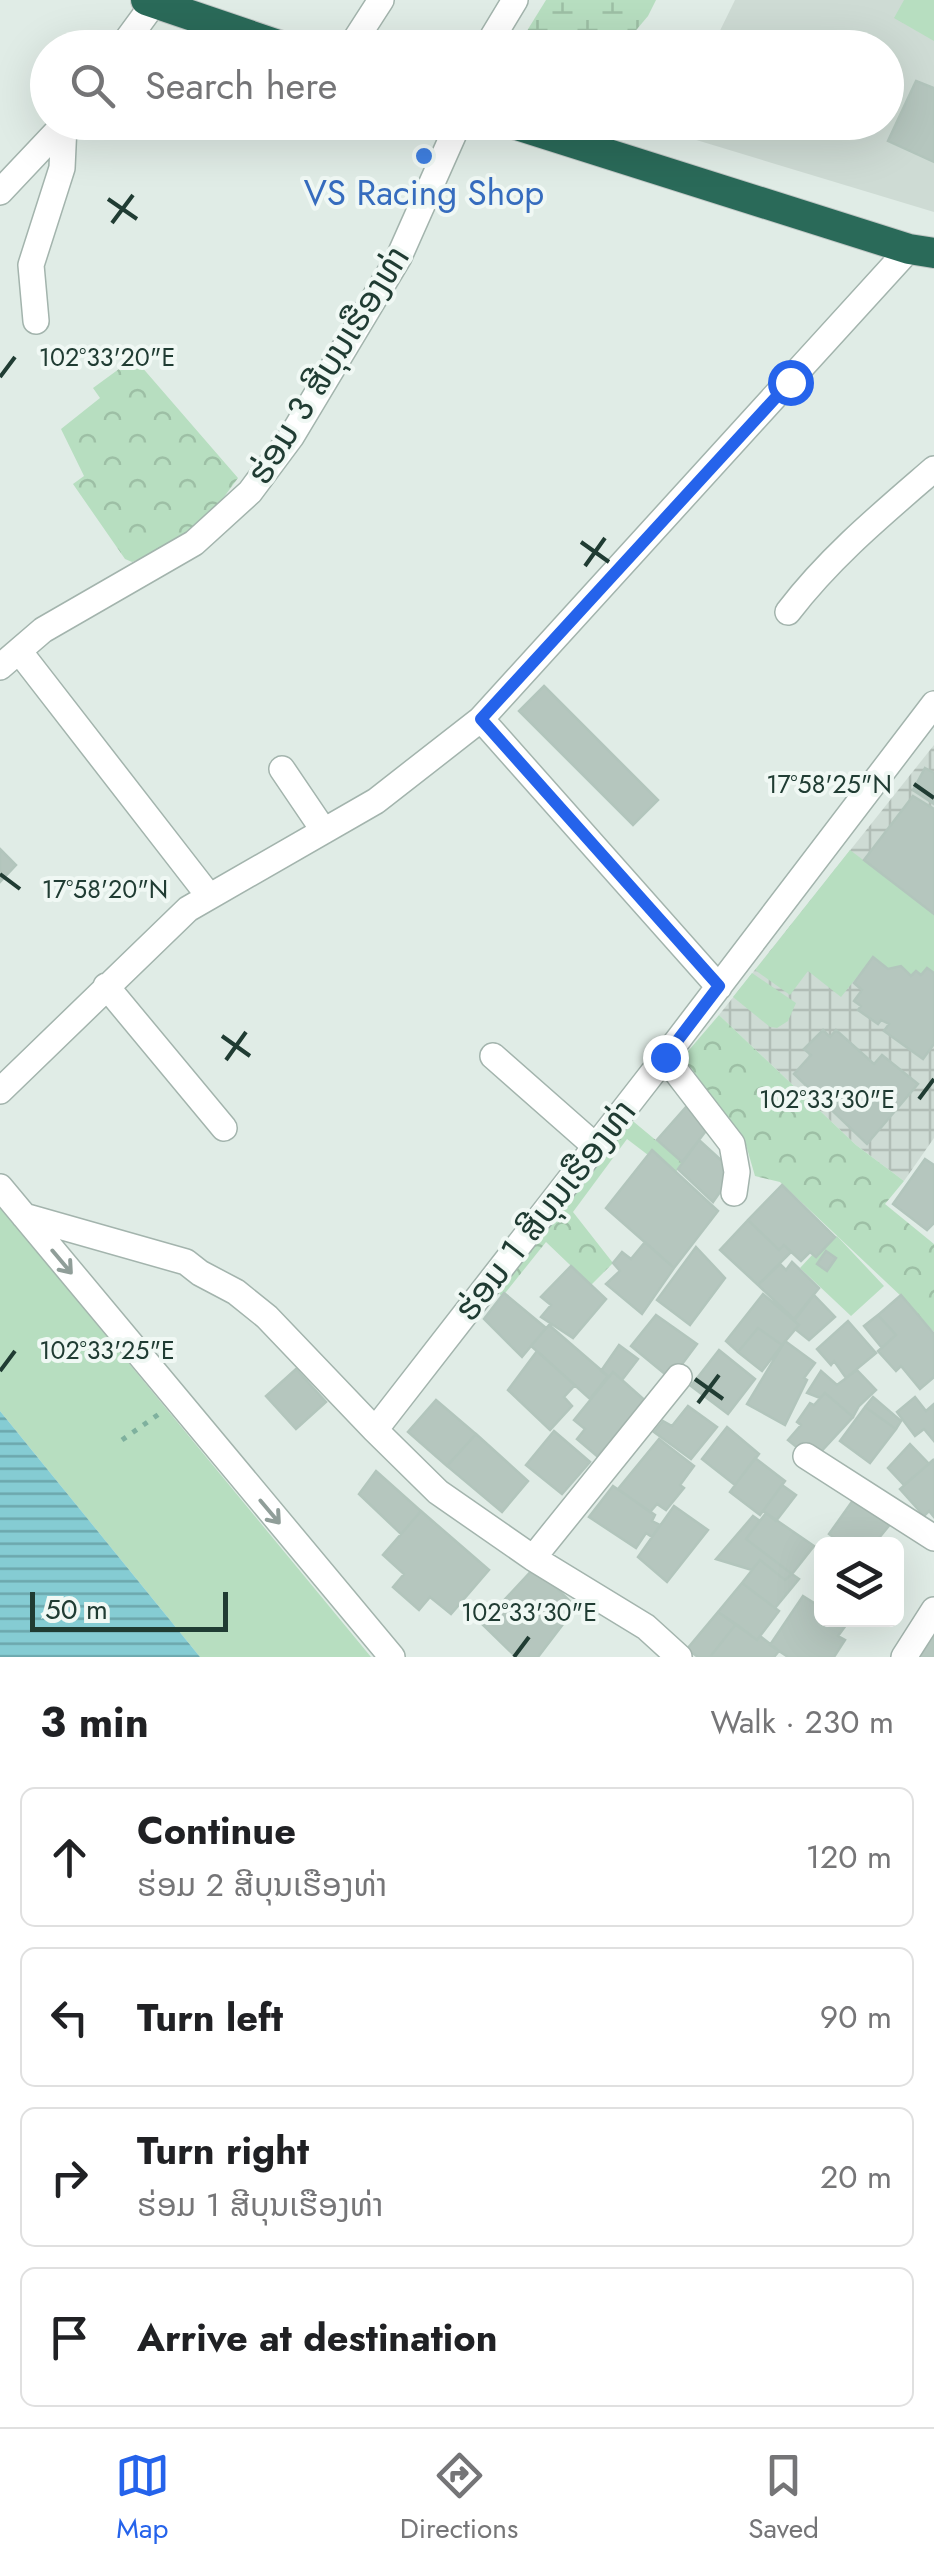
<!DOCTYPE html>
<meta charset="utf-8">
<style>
:root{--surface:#fff;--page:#f2f2f2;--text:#202124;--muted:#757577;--line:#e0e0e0;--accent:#2563eb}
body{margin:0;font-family:Jost,"Noto Sans Lao",sans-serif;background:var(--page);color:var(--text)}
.controls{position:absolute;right:30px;bottom:30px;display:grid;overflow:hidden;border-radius:15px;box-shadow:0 10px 40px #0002}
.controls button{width:90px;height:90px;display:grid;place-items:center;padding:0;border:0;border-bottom:2px solid var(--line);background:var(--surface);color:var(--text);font:50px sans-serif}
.scale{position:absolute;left:30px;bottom:25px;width:198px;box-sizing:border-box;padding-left:10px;border:5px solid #203c33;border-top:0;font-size:28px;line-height:35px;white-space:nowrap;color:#203c33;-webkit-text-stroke:8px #f0f8f4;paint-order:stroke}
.stop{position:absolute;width:30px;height:30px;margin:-22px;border:8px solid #2563eb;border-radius:50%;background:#fff}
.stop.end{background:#2563eb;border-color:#fff;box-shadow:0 2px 10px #0008}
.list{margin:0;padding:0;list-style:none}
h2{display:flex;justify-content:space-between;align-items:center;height:130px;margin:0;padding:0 40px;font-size:42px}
h2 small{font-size:32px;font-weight:400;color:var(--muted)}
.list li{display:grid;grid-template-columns:65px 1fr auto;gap:30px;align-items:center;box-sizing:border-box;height:140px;margin:0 20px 20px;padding:0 20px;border:2px solid var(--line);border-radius:15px}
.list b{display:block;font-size:38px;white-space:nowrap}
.list p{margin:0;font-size:32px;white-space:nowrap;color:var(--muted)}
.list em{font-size:32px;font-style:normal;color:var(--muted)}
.icon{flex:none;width:55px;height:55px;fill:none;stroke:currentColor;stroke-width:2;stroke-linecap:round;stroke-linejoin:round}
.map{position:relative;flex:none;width:934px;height:1657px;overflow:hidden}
.search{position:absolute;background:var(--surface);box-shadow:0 10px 40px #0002;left:30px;right:30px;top:30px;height:110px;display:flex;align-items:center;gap:25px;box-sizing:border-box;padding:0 35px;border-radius:55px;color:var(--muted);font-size:38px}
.sheet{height:770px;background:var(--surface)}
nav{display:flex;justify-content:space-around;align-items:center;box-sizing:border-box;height:140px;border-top:2px solid var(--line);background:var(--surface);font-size:28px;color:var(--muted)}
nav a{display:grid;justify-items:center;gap:5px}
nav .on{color:var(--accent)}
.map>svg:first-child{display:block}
.built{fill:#cedbd4}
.industrial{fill:url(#industrial-grid)}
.green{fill:#b7dec0}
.forest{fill:url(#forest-crowns)}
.wetland{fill:url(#wetland-marsh)}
.water{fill:url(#water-rules)}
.building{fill:#b5c6be;stroke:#b2c5bc;stroke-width:2.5}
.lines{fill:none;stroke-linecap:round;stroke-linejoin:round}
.minor-casing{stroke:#a3b4ad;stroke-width:28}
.highway-casing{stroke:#c1c8c6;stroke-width:32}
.path{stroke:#7fb19e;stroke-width:5;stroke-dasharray:5 8;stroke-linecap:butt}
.minor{stroke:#fff;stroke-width:25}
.highway{stroke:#2a6a59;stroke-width:30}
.oneway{stroke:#909e99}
.route{stroke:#2563eb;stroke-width:12}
.ticks{fill:none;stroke:#203c33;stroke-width:4}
.shop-dot{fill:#3f7fe0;stroke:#f0f8f4;stroke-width:4}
.labels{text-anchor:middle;stroke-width:8;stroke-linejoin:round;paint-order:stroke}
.shop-label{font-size:35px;fill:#366cbe;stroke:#f0f8f4}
.street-label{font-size:35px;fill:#203c33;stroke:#f0f8f4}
.ticks-label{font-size:25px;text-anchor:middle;fill:#203c33;stroke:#f0f8f4;stroke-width:8;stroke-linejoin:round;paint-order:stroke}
</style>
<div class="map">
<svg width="934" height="1657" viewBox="0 0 934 1657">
<defs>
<pattern id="industrial-grid" width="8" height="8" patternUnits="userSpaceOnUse" patternTransform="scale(2.5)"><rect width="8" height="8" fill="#cedbd4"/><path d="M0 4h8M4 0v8" fill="none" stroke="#b1bdb6"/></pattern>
<pattern id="forest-crowns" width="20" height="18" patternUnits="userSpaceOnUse" patternTransform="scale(2.5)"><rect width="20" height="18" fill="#b7dec0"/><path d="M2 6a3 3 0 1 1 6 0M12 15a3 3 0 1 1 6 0" fill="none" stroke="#9dbfa5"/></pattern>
<pattern id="wetland-marsh" width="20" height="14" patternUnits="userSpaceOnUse" patternTransform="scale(2.5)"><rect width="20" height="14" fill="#b7dec0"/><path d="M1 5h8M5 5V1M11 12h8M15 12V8" fill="none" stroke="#9dbfa5"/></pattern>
<pattern id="water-rules" width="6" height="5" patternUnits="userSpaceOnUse" patternTransform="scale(2.5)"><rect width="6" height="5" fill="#85ccd3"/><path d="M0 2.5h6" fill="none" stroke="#6ca7ac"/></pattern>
</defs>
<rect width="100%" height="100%" fill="#e0ece6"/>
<path class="built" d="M 735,0 L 934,0 L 934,212 L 670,132 L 675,122 L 886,122 L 886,48 L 712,47 Z"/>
<path class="industrial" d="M 934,745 L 934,1138 L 904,1181 L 856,1145 L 719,1015 Z"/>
<path class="green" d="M 904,0 L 934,0 L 934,41 L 894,18 Z
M 850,850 L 934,914 L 934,973 L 927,968 L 921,975 L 911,976 L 901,966 L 888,969 L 873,957 L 841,997 L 808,971 L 790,995 L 755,970 Z
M 752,973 L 796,1003 L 788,1021 L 777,1028 L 770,1027 L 733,997 Z
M 0,1207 L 371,1657 L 200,1657 L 0,1411 Z
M 837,1236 L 884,1286 L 851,1316 L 800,1268 L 813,1254 L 816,1256 Z"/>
<path class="forest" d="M 134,358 L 238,478 L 202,527 L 178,544 L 132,562 L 125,559 L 73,484 L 84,476 L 61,429 L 100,398 L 93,388 Z
M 719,1015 L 856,1145 L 904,1181 L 885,1204 L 934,1244 L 934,1332 L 903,1298 L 780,1182 L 755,1176 L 746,1145 L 683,1057 Z
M 628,1117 L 682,1162 L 676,1172 L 653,1151 L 648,1155 L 627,1139 L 573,1212 L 613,1263 L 591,1285 L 546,1242 L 502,1297 L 493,1285 Z"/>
<path class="wetland" d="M 546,0 L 656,0 L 648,16 L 622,47 L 517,47 Z"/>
<path class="water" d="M 0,1411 L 200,1657 L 0,1657 Z"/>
<path class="building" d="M 916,81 L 934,88 L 934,162 L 888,141 Z
M 544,686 L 658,800 L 633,825 L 519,711 Z
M 925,768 L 934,773 L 934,804 L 913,790 Z
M 913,796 L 934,809 L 934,914 L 864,860 Z
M 0,849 L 16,865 L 0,882 Z
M 873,957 L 888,969 L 901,966 L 911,976 L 916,971 L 921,975 L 927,968 L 934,973 L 934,1044 L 923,1059 L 884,1031 L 889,1024 L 881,1020 L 878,1024 L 858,1010 L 861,1006 L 854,1001 L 862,990 L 854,983 Z
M 823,1030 L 830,1037 L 836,1030 L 874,1064 L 882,1055 L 918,1084 L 867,1144 L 794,1074 L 811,1055 L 804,1049 Z
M 686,1107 L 709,1127 L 682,1162 L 657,1140 Z
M 699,1140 L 734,1172 L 713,1202 L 678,1169 Z
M 652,1150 L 718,1211 L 674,1268 L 606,1208 Z
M 925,1159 L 934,1165 L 934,1223 L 927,1230 L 893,1204 Z
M 782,1185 L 835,1237 L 816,1257 L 810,1252 L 801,1261 L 784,1245 L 779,1250 L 748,1220 Z
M 748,1220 L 779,1250 L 784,1245 L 791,1252 L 758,1285 L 720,1250 Z
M 645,1242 L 674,1268 L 642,1314 L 606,1284 L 620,1271 L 613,1263 L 622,1252 L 631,1259 Z
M 696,1247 L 725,1278 L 690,1325 L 657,1300 Z
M 826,1251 L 836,1258 L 827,1271 L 817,1264 Z
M 792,1262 L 819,1288 L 794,1319 L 758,1285 L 780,1264 L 786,1270 Z
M 571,1266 L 606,1299 L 573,1338 L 541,1317 L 551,1305 L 541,1297 Z
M 504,1293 L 546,1328 L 522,1357 L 484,1319 Z
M 763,1294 L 799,1325 L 782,1345 L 758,1328 L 738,1352 L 726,1341 Z
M 814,1295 L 835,1317 L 809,1340 L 795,1329 L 799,1325 L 794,1321 Z
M 901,1295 L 934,1334 L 934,1377 L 920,1389 L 901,1366 L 896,1371 L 878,1351 L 896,1335 L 878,1315 Z
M 656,1315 L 697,1344 L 671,1379 L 631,1346 Z
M 878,1315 L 896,1335 L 882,1348 L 864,1326 Z
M 848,1321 L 876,1353 L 846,1378 L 834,1361 L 831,1365 L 817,1349 Z
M 549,1325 L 608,1376 L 590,1399 L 531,1346 Z
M 758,1328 L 782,1345 L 762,1371 L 738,1352 Z
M 785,1341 L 815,1363 L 804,1378 L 807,1380 L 785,1425 L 747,1404 Z
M 619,1345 L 638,1359 L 622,1380 L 613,1372 L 609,1377 L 601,1371 Z
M 719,1350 L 755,1379 L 728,1414 L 691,1386 Z
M 537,1351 L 575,1385 L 564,1397 L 572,1406 L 550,1430 L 508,1390 Z
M 296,1369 L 326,1402 L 296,1429 L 266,1396 Z
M 857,1370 L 876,1390 L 859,1406 L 853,1417 L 825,1393 L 820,1398 L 807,1393 L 821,1371 L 837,1385 Z
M 613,1372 L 650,1405 L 615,1451 L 607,1446 L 597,1456 L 577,1439 L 585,1429 L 574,1420 Z
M 825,1393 L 853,1417 L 817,1456 L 803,1443 L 799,1449 L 788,1440 L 801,1425 L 797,1422 L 810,1403 L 814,1405 Z
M 873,1397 L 901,1421 L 896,1429 L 865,1407 Z
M 915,1397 L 926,1411 L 934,1404 L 934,1441 L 924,1429 L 915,1436 L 897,1412 Z
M 436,1400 L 476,1434 L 447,1466 L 408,1432 Z
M 688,1406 L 717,1427 L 691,1459 L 654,1432 L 663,1421 L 672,1426 Z
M 865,1407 L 896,1429 L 870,1463 L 840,1441 Z
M 727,1427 L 759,1454 L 735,1485 L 702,1459 Z
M 554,1431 L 590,1462 L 562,1494 L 526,1465 Z
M 476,1434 L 528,1481 L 502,1512 L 447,1466 Z
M 659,1439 L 694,1466 L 680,1485 L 684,1488 L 666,1510 L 657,1504 L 650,1512 L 618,1489 Z
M 910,1444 L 929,1464 L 904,1485 L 888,1468 Z
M 755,1458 L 785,1481 L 760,1515 L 730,1492 Z
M 933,1460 L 934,1462 L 934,1517 L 929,1511 L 924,1516 L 900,1489 Z
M 376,1471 L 421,1511 L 401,1534 L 359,1494 Z
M 782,1485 L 796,1495 L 776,1521 L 763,1511 Z
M 613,1486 L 655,1515 L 652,1521 L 660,1525 L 652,1537 L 646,1533 L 636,1548 L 589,1517 Z
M 856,1496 L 892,1522 L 874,1544 L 843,1544 L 829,1534 Z
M 674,1506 L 708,1530 L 667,1582 L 638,1557 Z
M 421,1511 L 489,1570 L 451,1614 L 430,1597 L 419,1610 L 393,1587 L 404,1574 L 383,1555 Z
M 766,1513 L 814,1546 L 792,1574 L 746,1539 Z
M 753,1516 L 760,1521 L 746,1539 L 792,1574 L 785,1580 L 760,1560 L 752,1570 L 716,1559 Z
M 760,1560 L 785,1580 L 792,1574 L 799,1579 L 775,1608 L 742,1583 Z
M 535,1567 L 576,1607 L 538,1657 L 516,1657 L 482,1624 Z
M 742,1583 L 779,1611 L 757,1640 L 718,1612 Z
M 803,1596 L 822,1608 L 822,1620 L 838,1620 L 846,1625 L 838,1636 L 845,1640 L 834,1657 L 788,1657 L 770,1645 Z
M 718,1612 L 736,1624 L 710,1657 L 698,1657 L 687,1649 Z
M 736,1624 L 757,1640 L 760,1636 L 779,1651 L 774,1657 L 710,1657 Z
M 934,1633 L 934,1657 L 923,1657 L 919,1654 Z"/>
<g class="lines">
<g class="minor-casing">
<path id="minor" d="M 121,48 L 154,3
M 350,48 L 381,0
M 486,48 L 515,0
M 0,192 L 66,122
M 36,321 L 31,265 L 62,168 L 64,125
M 788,612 C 830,557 882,514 934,469
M 19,651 L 209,896
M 0,667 L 43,630 L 194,543 L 250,492 L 291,437 L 399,257 L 459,122
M 481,719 L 719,987
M 282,769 L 324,831
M 106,986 L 224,1128
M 493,1056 L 594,1145
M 665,1057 L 732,1144 L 737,1172 L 734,1193
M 0,1091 L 188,909 L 376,801 L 481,719 L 909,249
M 0,1187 L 392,1657
M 24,1216 L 186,1262 L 200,1273 L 236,1292 L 267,1317 L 375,1430 L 438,1492 L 533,1558 L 646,1627 L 679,1657
M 375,1430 L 665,1057 L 934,704
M 806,1456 L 934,1538
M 533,1558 L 679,1377
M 904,1657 L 934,1610"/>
</g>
<g class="highway-casing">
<path id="highway" d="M 146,0 L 287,48
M 507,122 L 909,249 L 934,253"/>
</g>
<path class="path" d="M 122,1440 L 159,1414"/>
<use href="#minor" class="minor"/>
<use href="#highway" class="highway"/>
</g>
<defs><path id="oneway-shaft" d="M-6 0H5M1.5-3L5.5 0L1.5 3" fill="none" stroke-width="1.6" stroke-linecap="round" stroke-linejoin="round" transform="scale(2.5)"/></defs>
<g class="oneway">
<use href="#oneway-shaft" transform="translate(62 1262) rotate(50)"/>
<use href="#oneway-shaft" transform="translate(270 1512) rotate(50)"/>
</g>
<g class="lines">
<path class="route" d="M 665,1057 L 719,986 L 481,719 L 790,382"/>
</g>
<path class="ticks" d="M 108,199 L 137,219M 112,223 L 133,195M 0,377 L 15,357M 581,542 L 609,562M 585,566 L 605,538M 914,784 L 934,798M 0,874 L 20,889M 222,1036 L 250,1056M 226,1060 L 246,1032M 919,1099 L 934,1079M 0,1371 L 15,1351M 695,1379 L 723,1399M 698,1403 L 719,1375M 514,1657 L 529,1637"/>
<circle class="shop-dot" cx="424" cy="156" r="10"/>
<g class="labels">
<g class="shop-label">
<text x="424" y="205">VS Racing Shop</text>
</g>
<g class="street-label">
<text transform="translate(328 365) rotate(-58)" y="12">ຮ່ອມ 3 ສີບຸນເຮືອງທ່າ</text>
<text transform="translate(545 1210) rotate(-52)" y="12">ຮ່ອມ 1 ສີບຸນເຮືອງທ່າ</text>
</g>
</g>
<g class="ticks-label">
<text x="107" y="366">102°33'20"E</text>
<text x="829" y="793">17°58'25"N</text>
<text x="105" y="898">17°58'20"N</text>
<text x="827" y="1108">102°33'30"E</text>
<text x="107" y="1359">102°33'25"E</text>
<text x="529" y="1621">102°33'30"E</text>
</g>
</svg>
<div class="controls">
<button><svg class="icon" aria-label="layers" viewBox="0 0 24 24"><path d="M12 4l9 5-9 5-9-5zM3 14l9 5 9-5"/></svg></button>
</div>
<div class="scale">50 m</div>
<div class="stop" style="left:790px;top:382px"></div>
<div class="stop end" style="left:665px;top:1057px"></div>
<div class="search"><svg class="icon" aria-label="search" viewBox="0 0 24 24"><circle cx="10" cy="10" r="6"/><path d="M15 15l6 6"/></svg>Search here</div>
</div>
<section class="sheet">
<h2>3 min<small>Walk · 230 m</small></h2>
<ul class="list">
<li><svg class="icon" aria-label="ahead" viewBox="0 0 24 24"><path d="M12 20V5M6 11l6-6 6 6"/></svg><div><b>Continue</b><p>ຮ່ອມ 2 ສີບຸນເຮືອງທ່າ</p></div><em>120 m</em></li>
<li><svg class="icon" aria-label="left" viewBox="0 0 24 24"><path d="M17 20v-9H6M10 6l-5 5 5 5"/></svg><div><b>Turn left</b></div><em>90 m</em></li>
<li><svg class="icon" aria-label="right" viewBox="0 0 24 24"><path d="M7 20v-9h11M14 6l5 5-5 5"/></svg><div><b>Turn right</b><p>ຮ່ອມ 1 ສີບຸນເຮືອງທ່າ</p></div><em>20 m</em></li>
<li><svg class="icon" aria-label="arrive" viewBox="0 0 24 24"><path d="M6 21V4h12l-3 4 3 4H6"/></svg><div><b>Arrive at destination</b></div></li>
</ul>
</section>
<nav>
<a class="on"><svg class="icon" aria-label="map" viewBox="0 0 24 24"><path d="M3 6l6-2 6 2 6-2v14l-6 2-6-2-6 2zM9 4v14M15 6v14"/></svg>Map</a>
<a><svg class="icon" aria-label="directions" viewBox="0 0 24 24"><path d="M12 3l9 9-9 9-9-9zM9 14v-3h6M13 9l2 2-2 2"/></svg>Directions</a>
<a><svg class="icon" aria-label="saved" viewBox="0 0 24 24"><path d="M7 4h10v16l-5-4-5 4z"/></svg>Saved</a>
</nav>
